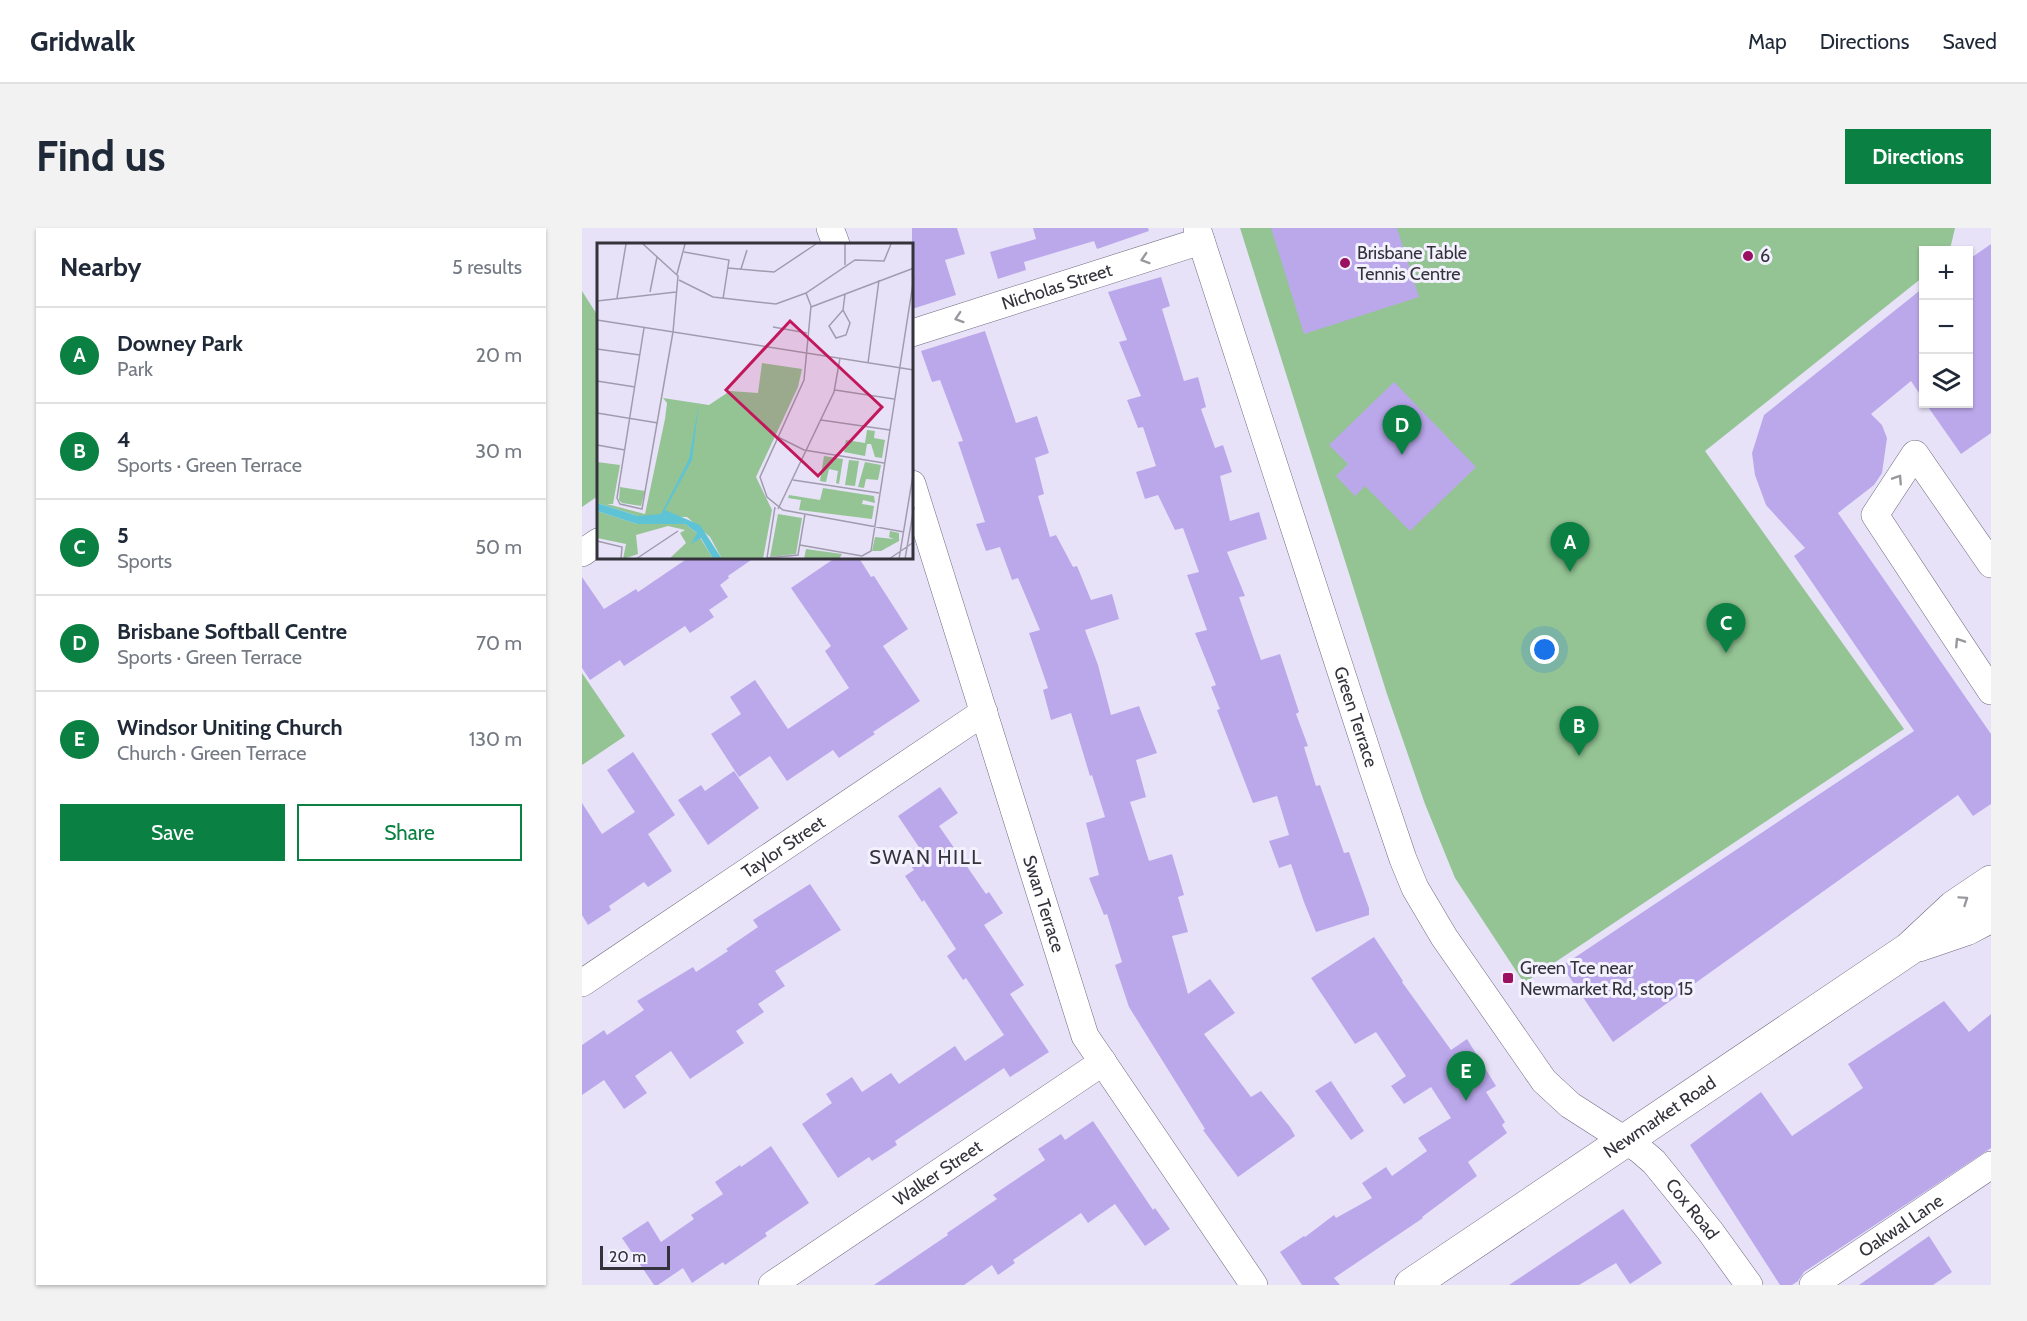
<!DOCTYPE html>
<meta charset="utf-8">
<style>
:root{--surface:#fff;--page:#f2f2f3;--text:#1f2937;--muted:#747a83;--line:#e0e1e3;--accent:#0b8043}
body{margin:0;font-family:Cabin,sans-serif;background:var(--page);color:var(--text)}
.controls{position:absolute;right:18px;top:18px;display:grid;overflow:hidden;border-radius:0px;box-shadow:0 2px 4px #0004}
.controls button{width:54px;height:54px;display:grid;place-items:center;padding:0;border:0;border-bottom:2px solid var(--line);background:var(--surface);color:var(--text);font:30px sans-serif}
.scale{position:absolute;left:18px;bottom:15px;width:70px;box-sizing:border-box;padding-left:6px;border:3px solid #34323b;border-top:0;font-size:16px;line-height:21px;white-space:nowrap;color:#34323b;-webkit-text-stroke:4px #f4f1ff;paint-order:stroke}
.you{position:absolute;left:963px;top:422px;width:21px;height:21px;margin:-15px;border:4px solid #fff;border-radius:50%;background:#1a73e8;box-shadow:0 0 0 9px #1a73e833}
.badge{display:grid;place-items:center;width:39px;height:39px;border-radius:50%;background:var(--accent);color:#fff;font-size:20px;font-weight:700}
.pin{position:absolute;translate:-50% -50px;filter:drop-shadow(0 2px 3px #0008)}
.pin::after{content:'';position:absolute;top:32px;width:21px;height:18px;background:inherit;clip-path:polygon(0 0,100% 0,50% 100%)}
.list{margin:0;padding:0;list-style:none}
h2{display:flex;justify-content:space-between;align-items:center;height:78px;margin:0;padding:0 24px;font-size:26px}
h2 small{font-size:20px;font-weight:400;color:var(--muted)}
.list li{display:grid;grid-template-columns:39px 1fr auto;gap:18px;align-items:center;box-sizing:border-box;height:96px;padding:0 24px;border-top:2px solid var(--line)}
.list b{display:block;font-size:22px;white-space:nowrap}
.list p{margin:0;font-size:20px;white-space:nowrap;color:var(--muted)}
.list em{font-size:20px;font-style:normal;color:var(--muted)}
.actions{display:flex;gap:12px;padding:18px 24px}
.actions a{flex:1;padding:14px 0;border:2px solid var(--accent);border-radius:0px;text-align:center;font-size:21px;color:var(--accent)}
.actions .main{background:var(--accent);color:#fff}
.icon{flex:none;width:33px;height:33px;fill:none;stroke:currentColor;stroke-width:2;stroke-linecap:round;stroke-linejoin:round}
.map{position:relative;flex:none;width:1409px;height:1057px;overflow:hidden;border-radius:0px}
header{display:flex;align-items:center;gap:36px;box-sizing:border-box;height:84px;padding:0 30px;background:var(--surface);border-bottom:2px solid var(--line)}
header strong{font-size:28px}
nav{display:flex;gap:33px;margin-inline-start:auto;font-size:21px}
.intro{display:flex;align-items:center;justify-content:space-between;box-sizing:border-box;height:144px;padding:0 36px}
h1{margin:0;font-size:42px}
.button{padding:15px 27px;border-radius:0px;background:var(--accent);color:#fff;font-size:21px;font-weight:700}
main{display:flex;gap:36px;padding:0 36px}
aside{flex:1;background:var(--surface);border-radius:0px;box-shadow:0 2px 4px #0004}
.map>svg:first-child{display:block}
.green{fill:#94c494}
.building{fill:#bba8eb}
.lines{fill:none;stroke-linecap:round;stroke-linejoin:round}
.minor-casing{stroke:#6e697d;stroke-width:28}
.major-casing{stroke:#6e697d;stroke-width:34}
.minor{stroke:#fff;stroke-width:27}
.major{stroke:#fff;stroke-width:33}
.oneway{stroke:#9a989d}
.poi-dot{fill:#9b1060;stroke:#f4f1ff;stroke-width:2}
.labels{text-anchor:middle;stroke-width:6;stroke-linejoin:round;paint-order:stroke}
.poi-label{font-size:18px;fill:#34323b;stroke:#f4f1ff;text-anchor:start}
.street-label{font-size:18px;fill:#34323b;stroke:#f4f1ff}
.neighbourhood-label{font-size:20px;letter-spacing:1.5px;fill:#34323b;stroke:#f4f1ff}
.inset-road{fill:none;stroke:#a09cad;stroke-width:1.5}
.view{fill:#c2185b;fill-opacity:0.15;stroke:#c2185b;stroke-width:3}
.inset-edge{fill:none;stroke:#34323b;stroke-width:3}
</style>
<header>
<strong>Gridwalk</strong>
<nav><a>Map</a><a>Directions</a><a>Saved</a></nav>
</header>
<div class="intro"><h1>Find us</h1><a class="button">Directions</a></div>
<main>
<aside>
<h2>Nearby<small>5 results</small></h2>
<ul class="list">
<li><span class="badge">A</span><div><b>Downey Park</b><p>Park</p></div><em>20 m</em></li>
<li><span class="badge">B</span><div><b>4</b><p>Sports · Green Terrace</p></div><em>30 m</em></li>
<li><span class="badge">C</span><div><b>5</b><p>Sports</p></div><em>50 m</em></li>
<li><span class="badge">D</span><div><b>Brisbane Softball Centre</b><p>Sports · Green Terrace</p></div><em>70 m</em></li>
<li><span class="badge">E</span><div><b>Windsor Uniting Church</b><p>Church · Green Terrace</p></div><em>130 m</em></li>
</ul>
<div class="actions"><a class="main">Save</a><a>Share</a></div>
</aside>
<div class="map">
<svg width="1409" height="1057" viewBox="0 0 1409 1057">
<rect width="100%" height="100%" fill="#e8e2f9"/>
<path class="green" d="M 658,0 L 1373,0 L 1369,17 L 1366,22 L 1342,22 L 1341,49 L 1123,223 L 1322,501 L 942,755 L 873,650 L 843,576 L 805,466 Z
M 0,63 L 16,88 L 16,268 L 0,279 Z
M 0,445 L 43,508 L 0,537 Z"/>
<path class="building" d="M 330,0 L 375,0 L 383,26 L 363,32 L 374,67 L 330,81 Z
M 451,0 L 566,0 L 567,3 L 515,21 L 512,13 L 442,34 L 444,42 L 416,51 L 408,24 L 454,11 Z
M 689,0 L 815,0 L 837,69 L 722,106 Z
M 1409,16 L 1409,205 L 1379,226 L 1344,176 L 1386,176 L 1386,32 Z
M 579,49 L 588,78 L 580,81 L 602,153 L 616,149 L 624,179 L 619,181 L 633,220 L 641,217 L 650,244 L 638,248 L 648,293 L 677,284 L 685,311 L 645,324 L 663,368 L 657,369 L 679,432 L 698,426 L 717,484 L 714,486 L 726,518 L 722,519 L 734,558 L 738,557 L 762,625 L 767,624 L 787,680 L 787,687 L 734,704 L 722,674 L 709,636 L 697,640 L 687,613 L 707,607 L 695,568 L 671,575 L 635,482 L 638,481 L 629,459 L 634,457 L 613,405 L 625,402 L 605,347 L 617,344 L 601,300 L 593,302 L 576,267 L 563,271 L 554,244 L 574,238 L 561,199 L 556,200 L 545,172 L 559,168 L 537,114 L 545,112 L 526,64 Z
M 1341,60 L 1341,171 L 1329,153 L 1289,186 L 1300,197 L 1305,210 L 1300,245 L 1292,257 L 1256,285 L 1409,506 L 1409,576 L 1391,588 L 1376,567 L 1031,814 L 980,738 L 1332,503 L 1212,328 L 1223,320 L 1184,277 L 1173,247 L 1170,225 L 1182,187 Z
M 403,103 L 434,195 L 455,188 L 467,225 L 453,230 L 462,266 L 456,268 L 468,309 L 474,307 L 491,339 L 495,338 L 509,372 L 530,366 L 537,391 L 503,402 L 516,437 L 529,487 L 557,478 L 575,525 L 554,532 L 564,569 L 548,574 L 567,633 L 590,626 L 602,667 L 596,669 L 606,704 L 590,708 L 606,766 L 628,751 L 653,785 L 622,806 L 669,869 L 679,863 L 708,899 L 713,908 L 656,949 L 621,902 L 623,901 L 547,779 L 533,737 L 540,734 L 525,686 L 522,687 L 507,650 L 517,647 L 504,595 L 523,589 L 510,547 L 508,548 L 489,485 L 469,492 L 461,462 L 466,460 L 447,405 L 458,402 L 436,350 L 430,352 L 418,319 L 404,323 L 394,296 L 403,294 L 376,214 L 381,213 L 358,152 L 350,154 L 339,123 Z
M 812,154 L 894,239 L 828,303 L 783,258 L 773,268 L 754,248 L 766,236 L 747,217 Z
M 106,330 L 172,330 L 146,348 L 147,350 L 138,357 L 146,369 L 127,382 L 132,389 L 108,405 L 103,398 L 42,438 L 38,432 L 8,452 L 0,440 L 0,349 L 22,381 L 54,361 L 56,364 Z
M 253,330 L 277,330 L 289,349 L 292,348 L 326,401 L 301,418 L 338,473 L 291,504 L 293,506 L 257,530 L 251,522 L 205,553 L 188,528 L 157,549 L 129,506 L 159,486 L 148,469 L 173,452 L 206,501 L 267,460 L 243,423 L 249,418 L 209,360 Z
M 51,524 L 93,587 L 66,606 L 90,643 L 66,659 L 62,654 L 27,678 L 29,682 L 6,697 L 0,687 L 0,575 L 20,606 L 53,584 L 25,542 Z
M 152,543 L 177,580 L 126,617 L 96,572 L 119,557 L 123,563 Z
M 358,559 L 376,585 L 357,598 L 404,666 L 407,664 L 421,685 L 402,697 L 442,757 L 428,766 L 467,824 L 428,849 L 422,840 L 313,913 L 315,917 L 290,933 L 287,929 L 256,950 L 220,896 L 250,875 L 244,866 L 270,849 L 280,864 L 309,845 L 317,856 L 373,818 L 383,833 L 422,807 L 384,750 L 381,752 L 365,728 L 374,721 L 342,672 L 340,674 L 323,648 L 332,642 L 327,635 L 341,625 L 316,588 Z
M 228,656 L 259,702 L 193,743 L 203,758 L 176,776 L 182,784 L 154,803 L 162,815 L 108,851 L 89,823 L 53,848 L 65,865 L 42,881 L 22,852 L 0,867 L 0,817 L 22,802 L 25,807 L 62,782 L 55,773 L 111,739 L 114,744 L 146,723 L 144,721 L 176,699 L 171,692 Z
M 792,709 L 821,753 L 820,754 L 869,822 L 885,811 L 914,858 L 904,864 L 923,894 L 920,897 L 925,905 L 886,934 L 895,948 L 840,989 L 841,990 L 752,1050 L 758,1057 L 720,1057 L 698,1024 L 722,1008 L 723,1009 L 752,987 L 754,990 L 790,970 L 780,955 L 804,939 L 810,948 L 845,923 L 836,910 L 869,890 L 849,859 L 822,876 L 809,858 L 824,848 L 794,804 L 773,816 L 729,750 Z
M 1362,773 L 1387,804 L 1409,786 L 1409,920 L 1222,1044 L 1216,1053 L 1210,1057 L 1198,1057 L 1108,917 L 1179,864 L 1210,908 L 1281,860 L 1266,836 Z
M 749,853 L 782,903 L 769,912 L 733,863 Z
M 511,893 L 571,982 L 573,980 L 588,1001 L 563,1018 L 533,976 L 506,995 L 499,985 L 431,1032 L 433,1035 L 416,1047 L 410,1037 L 382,1057 L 292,1057 L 366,1007 L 365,1005 L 415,971 L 411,967 L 463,932 L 456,921 L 479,906 L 483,912 Z
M 189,918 L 227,975 L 183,1005 L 185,1008 L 143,1037 L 141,1034 L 110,1055 L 101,1040 L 76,1057 L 72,1057 L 40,1010 L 66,993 L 79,1014 L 112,991 L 109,987 L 141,966 L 133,954 L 158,937 L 159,939 Z
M 1041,981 L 1080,1035 L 1048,1056 L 1034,1035 L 997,1057 L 927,1057 Z
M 1347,1008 L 1370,1044 L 1351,1057 L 1277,1057 Z"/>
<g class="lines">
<g class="minor-casing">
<g id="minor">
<path d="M 248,0 L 254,16"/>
<path id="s1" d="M 615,0 L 790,539 L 821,631 L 833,660 L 862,709 L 962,853 L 988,877 L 1058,922 L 1072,934 L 1128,1003 L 1167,1057"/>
<path id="s2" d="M 330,105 L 619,13"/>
<path id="s3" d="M 330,256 L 503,808 L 672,1057"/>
<path d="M 0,325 L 16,314"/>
<path d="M 1409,336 L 1333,226 L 1293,287 L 1409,463"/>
<path id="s4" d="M 0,755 L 402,484"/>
<path id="s5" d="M 190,1057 L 521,834"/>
<path id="s6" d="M 1231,1057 L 1409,937"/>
</g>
</g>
<g class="major-casing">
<g id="major">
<path d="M 1337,717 L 1384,701 L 1409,688"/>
<path id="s7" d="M 829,1057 L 1327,721 L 1372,679 L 1409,654"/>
</g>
</g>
<use href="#minor" class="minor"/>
<use href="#major" class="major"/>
</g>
<defs><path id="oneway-chevron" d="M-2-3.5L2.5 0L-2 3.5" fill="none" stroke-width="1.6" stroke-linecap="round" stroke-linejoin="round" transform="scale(1.5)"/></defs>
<g class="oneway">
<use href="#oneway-chevron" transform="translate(563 31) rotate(162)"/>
<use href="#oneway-chevron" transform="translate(377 90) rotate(162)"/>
<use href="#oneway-chevron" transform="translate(1316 251) rotate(-57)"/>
<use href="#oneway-chevron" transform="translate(1377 414) rotate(-123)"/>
<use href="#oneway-chevron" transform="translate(1382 672) rotate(-34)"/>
</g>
<g class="poi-dot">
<circle cx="1166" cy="28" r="6"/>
<circle cx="763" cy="35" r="6"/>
<rect x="920" y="744" width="12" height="12" rx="3"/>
</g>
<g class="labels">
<g class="poi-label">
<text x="775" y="31">Brisbane Table<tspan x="775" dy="21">Tennis Centre</tspan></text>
<text x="1178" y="34">6</text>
<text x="938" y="746">Green Tce near<tspan x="938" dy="21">Newmarket Rd, stop 15</tspan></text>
</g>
<g class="street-label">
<text dy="6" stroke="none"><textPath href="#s2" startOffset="152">Nicholas Street</textPath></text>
<text dy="6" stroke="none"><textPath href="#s1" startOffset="514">Green Terrace</textPath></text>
<text dy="6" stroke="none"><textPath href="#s4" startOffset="243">Taylor Street</textPath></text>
<text dy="6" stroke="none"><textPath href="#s3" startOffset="440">Swan Terrace</textPath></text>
<text dy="6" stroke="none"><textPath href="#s7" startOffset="300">Newmarket Road</textPath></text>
<text dy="6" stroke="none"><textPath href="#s5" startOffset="200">Walker Street</textPath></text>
<text dy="6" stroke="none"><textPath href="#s1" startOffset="1125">Cox Road</textPath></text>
<text dy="6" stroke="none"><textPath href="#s6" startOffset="106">Oakwal Lane</textPath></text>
</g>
<g class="neighbourhood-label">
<text x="344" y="636">SWAN HILL</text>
</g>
</g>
<g transform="translate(15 15)">
<rect width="316" height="316" fill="#e8e2f9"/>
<path d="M 165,120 L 205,126 L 201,144 L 159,234 L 175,267 L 166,316 L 125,316 L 113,294 L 90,274 L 41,273 L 0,260 L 0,219 L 23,222 L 16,261 L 10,261 L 48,271 L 68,176 L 70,160 L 66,155 L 112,162 L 133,148 L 161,150 ZM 270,187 L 278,188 L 277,195 L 288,197 L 285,215 L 278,214 L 274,201 L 270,201 L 268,213 L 247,209 L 249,197 L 268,200 ZM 227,213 L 246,216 L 242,241 L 239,240 L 241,228 L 232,226 L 229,239 L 223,238 ZM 252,217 L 262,218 L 258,243 L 248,242 ZM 268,219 L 284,222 L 281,237 L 269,236 L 267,245 L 261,244 ZM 23,244 L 48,248 L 44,263 L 25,260 L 22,257 ZM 226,245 L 277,253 L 278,260 L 266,257 L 265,261 L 277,263 L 275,276 L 202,267 L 204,257 L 191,255 L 192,252 L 223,257 ZM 0,268 L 40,281 L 88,281 L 101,291 L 116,316 L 72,316 L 89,300 L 83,290 L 88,287 L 71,283 L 39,292 L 41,311 L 26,316 L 29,301 L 0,295 ZM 181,271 L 205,275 L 199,311 L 173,314 ZM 293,288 L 302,290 L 302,298 L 284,308 L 275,308 L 278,294 L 297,296 L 292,294 ZM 209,306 L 245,311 L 242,316 L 207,316 Z" fill="#94c494"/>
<path d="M 102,160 L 95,217 L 68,267 L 103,282 L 125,316 L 116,316 L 104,295 L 94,301 L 100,290 L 88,281 L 40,281 L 0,268 L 0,260 L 41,273 L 64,271 L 92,216 Z" fill="#5fc3d6"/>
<path class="inset-road" d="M 46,1 L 81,33 L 76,89M 87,9 L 132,17 L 126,56M 248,22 L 248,1M 131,25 L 177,29 L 219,1M 144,26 L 150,7M 80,31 L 88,1M 82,37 L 116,54 L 179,61 L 209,50 L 258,17 L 287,18 L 294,1M 53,49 L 60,14M 209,50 L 214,63 L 207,137 L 163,234 L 170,254 L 186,267 L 307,289M 20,55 L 29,1M 0,58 L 79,49M 214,64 L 317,25M 246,67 L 232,83 L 239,95 L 249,92 L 253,80 L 246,67 L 248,51M 0,77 L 317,127M 176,84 L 210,90M 47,85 L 20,255 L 23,261 L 45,266 L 76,89M 0,106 L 43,112M 271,120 L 282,37M 0,138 L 38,144M 238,147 L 297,156M 0,170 L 61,180M 224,177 L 293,187M 181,194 L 207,207 L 287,220M 0,202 L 28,207M 196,237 L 282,250M 181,266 L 237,149 L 243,115M 0,298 L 25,304 L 24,316M 203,302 L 265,313 L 274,308 L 317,34M 170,315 L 201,312 L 208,271M 170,315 L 178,264M 39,316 L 81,288M 292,316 L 317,299M 302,316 L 317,226M 308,316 L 317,264"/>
<path class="view" d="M 193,78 L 285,164 L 221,233 L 129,147 Z"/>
<rect width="316" height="316" class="inset-edge"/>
</g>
</svg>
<div class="controls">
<button>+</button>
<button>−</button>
<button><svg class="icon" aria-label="layers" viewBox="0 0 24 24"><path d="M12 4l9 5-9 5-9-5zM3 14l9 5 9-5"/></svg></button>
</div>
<div class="scale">20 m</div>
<div class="you"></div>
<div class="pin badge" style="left:988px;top:344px">A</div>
<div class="pin badge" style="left:997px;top:528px">B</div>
<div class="pin badge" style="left:1144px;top:425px">C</div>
<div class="pin badge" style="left:820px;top:227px">D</div>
<div class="pin badge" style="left:884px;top:873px">E</div>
</div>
</main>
